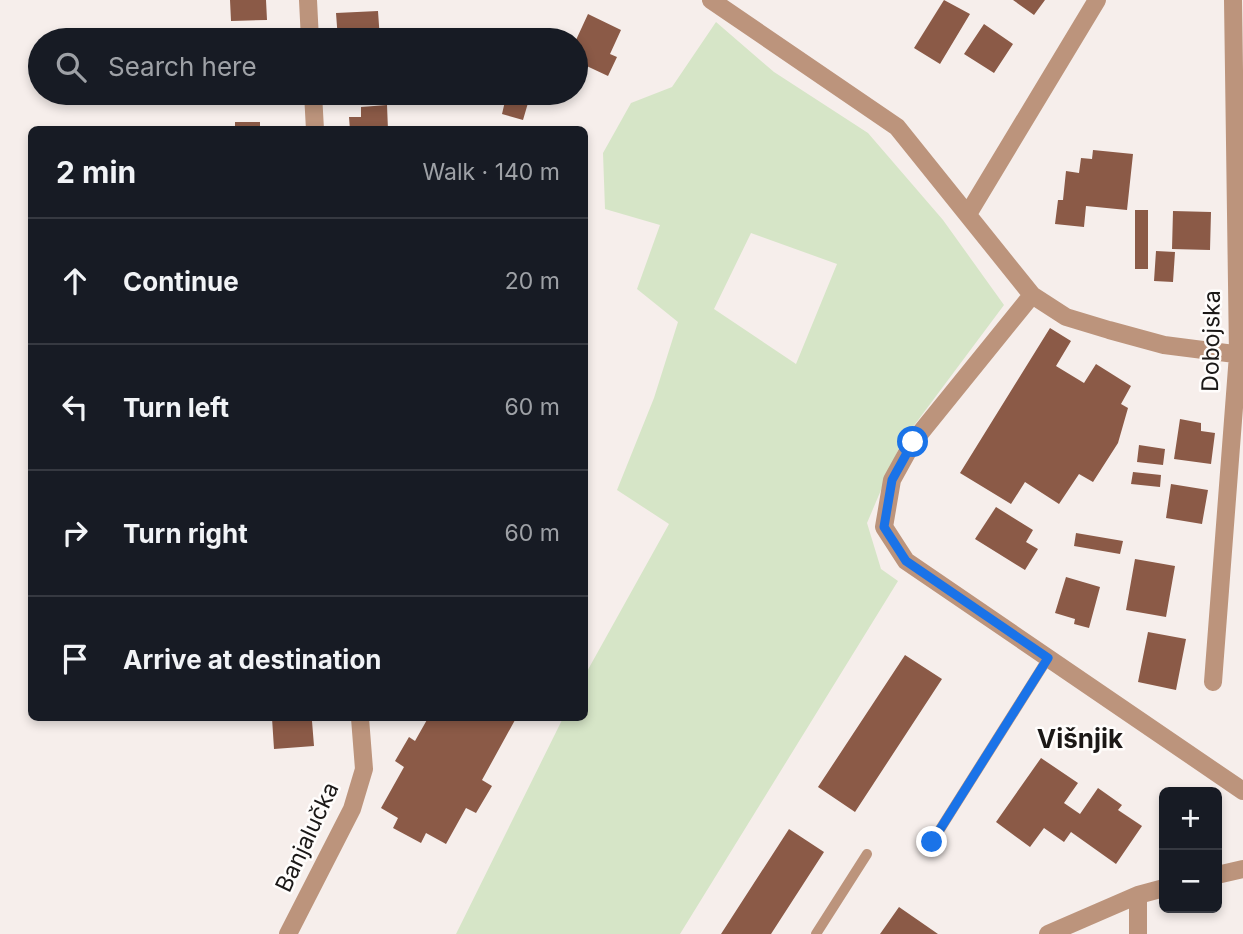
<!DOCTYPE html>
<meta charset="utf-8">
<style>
:root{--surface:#171b24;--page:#242831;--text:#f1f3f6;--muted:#9ea1a6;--line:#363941}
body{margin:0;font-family:Inter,sans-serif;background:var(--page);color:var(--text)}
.controls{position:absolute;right:21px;bottom:21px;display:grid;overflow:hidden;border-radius:10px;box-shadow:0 4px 10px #0003}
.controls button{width:63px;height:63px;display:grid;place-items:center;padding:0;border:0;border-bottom:2px solid var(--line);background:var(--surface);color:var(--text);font:35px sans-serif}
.stop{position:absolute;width:21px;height:21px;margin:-16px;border:5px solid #1a73e8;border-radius:50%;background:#fff}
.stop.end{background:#1a73e8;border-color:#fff;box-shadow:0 2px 7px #0008}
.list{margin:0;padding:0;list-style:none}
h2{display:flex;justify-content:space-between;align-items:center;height:91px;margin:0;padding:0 28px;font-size:30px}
h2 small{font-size:23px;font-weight:400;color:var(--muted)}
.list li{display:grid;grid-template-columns:46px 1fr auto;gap:21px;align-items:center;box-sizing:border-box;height:126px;padding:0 28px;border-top:2px solid var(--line)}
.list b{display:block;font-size:26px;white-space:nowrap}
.list em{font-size:23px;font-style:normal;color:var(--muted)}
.icon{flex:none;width:38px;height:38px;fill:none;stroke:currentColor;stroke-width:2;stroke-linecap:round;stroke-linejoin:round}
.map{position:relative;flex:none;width:1243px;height:934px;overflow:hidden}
.search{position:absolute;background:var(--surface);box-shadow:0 4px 10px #0003;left:28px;top:28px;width:560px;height:77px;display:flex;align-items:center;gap:18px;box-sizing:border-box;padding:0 24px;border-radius:38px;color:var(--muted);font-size:26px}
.panel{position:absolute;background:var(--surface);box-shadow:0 4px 10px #0003;left:28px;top:126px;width:560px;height:595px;border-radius:10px}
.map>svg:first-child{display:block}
.green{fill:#d6e5c7;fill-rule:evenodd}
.building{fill:#8b5a47}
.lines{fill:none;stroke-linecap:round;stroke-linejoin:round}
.service{stroke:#bc947c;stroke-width:10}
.minor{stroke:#bc947c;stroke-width:18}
.route{stroke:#1a73e8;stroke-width:9}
.labels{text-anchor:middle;stroke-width:5;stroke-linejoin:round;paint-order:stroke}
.street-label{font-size:23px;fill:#1b1817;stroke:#fffdfc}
.quarter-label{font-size:26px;font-weight:bold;fill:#1b1817;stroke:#fffdfc}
</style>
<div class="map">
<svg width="1243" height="934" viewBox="0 0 1243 934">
<rect width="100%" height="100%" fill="#f6eeeb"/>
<path class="green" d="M 716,22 L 774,72 L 868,133 L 943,220 L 1004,305 L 901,443 L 867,523 L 881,569 L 898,581 L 680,934 L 456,934 L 563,718 L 584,718 L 585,675 L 669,524 L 617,490 L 654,398 L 678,322 L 637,289 L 660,225 L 605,209 L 603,153 L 631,103 L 672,87 ZM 751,233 L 837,264 L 796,364 L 714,309 Z"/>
<path class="building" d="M 230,0 L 266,0 L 267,20 L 231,21 Z
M 944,0 L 970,14 L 940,64 L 914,48 Z
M 1013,0 L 1045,0 L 1034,15 Z
M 378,11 L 380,40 L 338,40 L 336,13 Z
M 588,14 L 621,30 L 610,54 L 617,57 L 608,76 L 576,61 L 576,40 Z
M 984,24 L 1013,44 L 994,73 L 964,54 Z
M 190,93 L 230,93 L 231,103 L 190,105 Z
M 506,97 L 528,103 L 523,120 L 502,114 Z
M 387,105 L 388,130 L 350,130 L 349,117 L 361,117 L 361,107 Z
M 235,122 L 260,122 L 260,130 L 235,130 Z
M 1093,150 L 1133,154 L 1127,210 L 1086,206 L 1084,227 L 1055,224 L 1058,200 L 1063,200 L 1066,171 L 1079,173 L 1081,158 L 1092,159 Z
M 1135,210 L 1148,210 L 1148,269 L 1135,269 Z
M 1173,211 L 1211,212 L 1210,250 L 1172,249 Z
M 1156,251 L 1175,252 L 1173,282 L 1154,281 Z
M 1050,328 L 1071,341 L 1056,366 L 1084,383 L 1096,364 L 1131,386 L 1121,404 L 1128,408 L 1118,443 L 1093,482 L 1079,474 L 1059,504 L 1025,482 L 1011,504 L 960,473 Z
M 1180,419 L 1201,423 L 1201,431 L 1215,433 L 1211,464 L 1174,459 Z
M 1139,445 L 1165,449 L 1163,465 L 1137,462 Z
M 1133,472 L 1161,475 L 1160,487 L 1131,484 Z
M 1171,484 L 1208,490 L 1202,524 L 1166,518 Z
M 996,507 L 1033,530 L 1026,542 L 1038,549 L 1025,570 L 975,539 Z
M 1076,533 L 1123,541 L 1120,554 L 1074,546 Z
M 1135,559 L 1175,566 L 1166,617 L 1126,610 Z
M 1066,577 L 1100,587 L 1089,628 L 1074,624 L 1075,619 L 1055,613 Z
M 1148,632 L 1186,639 L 1176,690 L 1138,682 Z
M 905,655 L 942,679 L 855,812 L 818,787 Z
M 272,718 L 312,721 L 314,746 L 274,749 Z
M 428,718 L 515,720 L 482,780 L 492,786 L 476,813 L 466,808 L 446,844 L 426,833 L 421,843 L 393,828 L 398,818 L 381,808 L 404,767 L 395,761 L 409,737 L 415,741 Z
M 1041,758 L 1078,783 L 1064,803 L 1080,814 L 1098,788 L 1122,805 L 1118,810 L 1142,826 L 1116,864 L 1071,832 L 1064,842 L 1044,828 L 1030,847 L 996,822 Z
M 789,829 L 824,852 L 771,934 L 721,934 Z
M 899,907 L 938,934 L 880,934 Z"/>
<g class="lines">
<path class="service" d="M 932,842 L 1048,658
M 816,934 L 867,854"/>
<path class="minor" d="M 308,0 L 310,40
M 711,0 L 897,127 L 1032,295 L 1066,317 L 1109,330 L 1164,345 L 1243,355
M 313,93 L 315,130
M 968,214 L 1097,0
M 1032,295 L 913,442 L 892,480 L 884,527 L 906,561 L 1243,791
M 1213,682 L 1238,355 L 1233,0
M 1217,875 L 1243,869
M 1138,895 L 1138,934
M 288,934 L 352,809 L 364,769 L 360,718
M 1048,934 L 1138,895 L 1164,888"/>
</g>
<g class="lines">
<path class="route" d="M 913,442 L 892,480 L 884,527 L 906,561 L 1048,658 L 932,842"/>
</g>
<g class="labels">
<g class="street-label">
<text transform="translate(1211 341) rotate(-89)" y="8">Dobojska</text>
<text transform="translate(307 837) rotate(-65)" y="8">Banjalučka</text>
</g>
<g class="quarter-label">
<text x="1080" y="748">Višnjik</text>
</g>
</g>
</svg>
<div class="controls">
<button>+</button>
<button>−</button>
</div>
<div class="stop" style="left:913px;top:442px"></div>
<div class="stop end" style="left:932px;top:842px"></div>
<div class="search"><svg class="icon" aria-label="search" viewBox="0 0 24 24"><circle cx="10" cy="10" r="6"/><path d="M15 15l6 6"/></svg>Search here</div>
<section class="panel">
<h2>2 min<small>Walk · 140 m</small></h2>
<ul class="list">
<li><svg class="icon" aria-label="ahead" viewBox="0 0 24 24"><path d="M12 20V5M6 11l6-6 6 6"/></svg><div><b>Continue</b></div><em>20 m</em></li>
<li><svg class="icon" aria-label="left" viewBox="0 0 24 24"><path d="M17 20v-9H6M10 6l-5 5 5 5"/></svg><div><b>Turn left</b></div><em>60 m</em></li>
<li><svg class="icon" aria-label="right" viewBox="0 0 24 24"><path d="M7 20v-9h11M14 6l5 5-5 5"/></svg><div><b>Turn right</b></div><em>60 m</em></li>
<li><svg class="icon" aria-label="arrive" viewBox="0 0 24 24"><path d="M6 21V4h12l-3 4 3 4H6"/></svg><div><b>Arrive at destination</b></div></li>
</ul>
</section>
</div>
